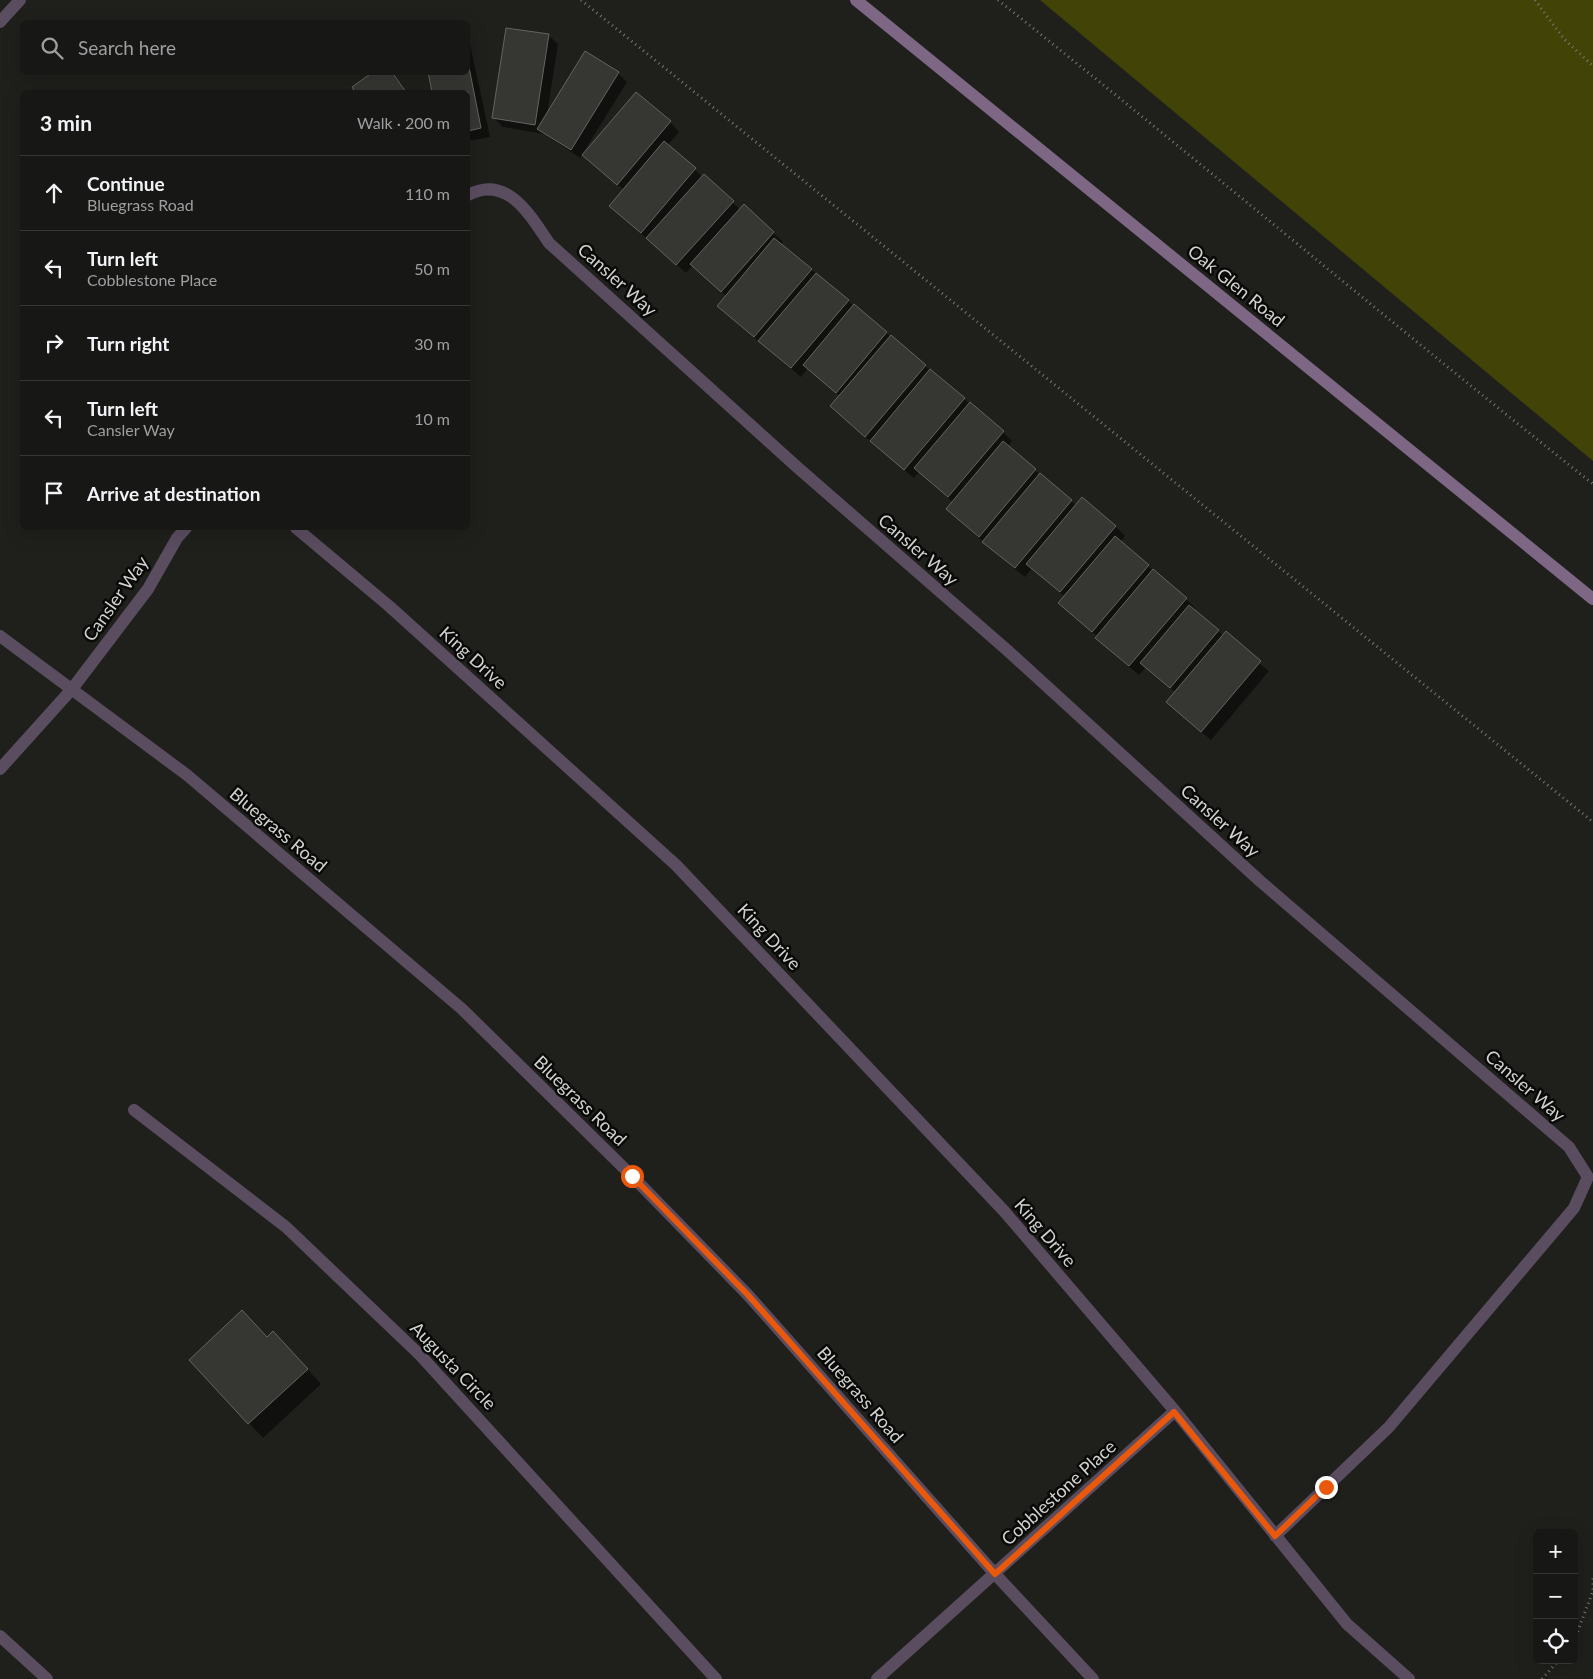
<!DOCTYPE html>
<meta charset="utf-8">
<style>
:root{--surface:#171715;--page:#242422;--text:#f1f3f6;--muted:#9e9fa0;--line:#363634}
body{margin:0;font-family:Lato,sans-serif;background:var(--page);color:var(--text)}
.controls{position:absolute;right:15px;bottom:15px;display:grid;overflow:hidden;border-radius:8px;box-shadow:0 5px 20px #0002}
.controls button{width:45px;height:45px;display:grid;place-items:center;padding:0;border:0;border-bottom:1px solid var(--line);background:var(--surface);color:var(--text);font:25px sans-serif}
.stop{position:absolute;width:15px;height:15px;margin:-11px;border:4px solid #ea580c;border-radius:50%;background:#fff}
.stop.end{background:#ea580c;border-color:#fff;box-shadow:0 1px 5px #0008}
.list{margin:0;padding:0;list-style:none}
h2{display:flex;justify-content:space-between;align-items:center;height:65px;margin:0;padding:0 20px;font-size:21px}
h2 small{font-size:16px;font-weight:400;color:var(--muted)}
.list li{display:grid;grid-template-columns:32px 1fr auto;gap:15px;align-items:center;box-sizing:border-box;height:75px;padding:0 20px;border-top:1px solid var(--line)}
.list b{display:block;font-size:19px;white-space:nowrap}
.list p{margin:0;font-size:16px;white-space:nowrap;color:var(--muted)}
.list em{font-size:16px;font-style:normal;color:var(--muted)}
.icon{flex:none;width:28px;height:28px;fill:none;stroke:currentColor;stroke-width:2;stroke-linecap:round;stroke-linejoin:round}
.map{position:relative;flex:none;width:1593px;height:1679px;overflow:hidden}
.search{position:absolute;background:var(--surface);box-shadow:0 5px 20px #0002;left:20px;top:20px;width:450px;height:55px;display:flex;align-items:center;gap:12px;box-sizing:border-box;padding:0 18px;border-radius:8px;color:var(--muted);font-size:19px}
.panel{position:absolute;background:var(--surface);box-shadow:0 5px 20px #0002;left:20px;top:90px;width:450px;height:440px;border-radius:8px}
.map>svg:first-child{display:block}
.green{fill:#424306}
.shadow{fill:#0007}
.building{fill:#363633;stroke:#646460}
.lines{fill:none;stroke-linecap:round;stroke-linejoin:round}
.path{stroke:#777875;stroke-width:3;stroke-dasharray:1 4;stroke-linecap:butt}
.minor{stroke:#5b4d60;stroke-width:12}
.secondary{stroke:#7d6785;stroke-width:12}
.route{stroke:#ea580c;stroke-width:6}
.labels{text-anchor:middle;stroke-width:5;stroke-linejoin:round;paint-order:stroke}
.street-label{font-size:18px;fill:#d2d3d0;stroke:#090908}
</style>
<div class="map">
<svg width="1593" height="1679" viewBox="0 0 1593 1679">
<rect width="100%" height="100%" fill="#1f1f1c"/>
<path class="green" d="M 1040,0 L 1593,0 L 1593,461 Z"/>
<path class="shadow" d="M 548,35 L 558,44 L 547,115 L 618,73 L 627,82 L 580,158 L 544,134 L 503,127 L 494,118 Z
M 468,41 L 470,44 L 490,137 L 468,141 L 468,92 L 433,92 L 429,72 L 468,72 Z
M 376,72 L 393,72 L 407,92 L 357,92 L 354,88 Z
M 670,122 L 679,132 L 667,146 L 741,210 L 744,206 L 783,242 L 781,244 L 1003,432 L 1012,441 L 1008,446 L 1040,475 L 1077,506 L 1082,499 L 1116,527 L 1125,536 L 1120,542 L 1186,599 L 1195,608 L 1194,610 L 1224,636 L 1269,671 L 1211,740 L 1177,711 L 1176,693 L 1146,667 L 1139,675 L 1106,647 L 1098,637 L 1060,603 L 1065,597 L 1032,568 L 1025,577 L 993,551 L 947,509 L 953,502 L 919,472 L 914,478 L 841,416 L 840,396 L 808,368 L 801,377 L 728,315 L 726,296 L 693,265 L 686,273 L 620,215 L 624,190 L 593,165 Z
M 287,1347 L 321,1384 L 263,1438 L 190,1360 Z"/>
<path class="building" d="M 506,28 L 549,34 L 535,125 L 492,118 Z
M 585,51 L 619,72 L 571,150 L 537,129 Z
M 468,62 L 481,128 L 468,131 L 468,92 L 432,92 L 428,72 L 468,72 Z
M 373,72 L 392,72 L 406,92 L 355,92 L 352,87 Z
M 636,92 L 671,121 L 617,185 L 582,155 Z
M 664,141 L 696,168 L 641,233 L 609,206 Z
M 704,174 L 734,201 L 676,265 L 646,238 Z
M 744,204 L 774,232 L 721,292 L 690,264 Z
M 774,238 L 812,269 L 754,337 L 717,306 Z
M 816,273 L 849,300 L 791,368 L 758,341 Z
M 854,304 L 887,332 L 836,393 L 803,365 Z
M 891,335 L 926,365 L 865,437 L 830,406 Z
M 930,369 L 965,398 L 904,470 L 870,441 Z
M 970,402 L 1004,431 L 948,497 L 914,468 Z
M 1003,441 L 1036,469 L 979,537 L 946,509 Z
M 1040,473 L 1072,500 L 1015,568 L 982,542 Z
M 1082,497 L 1116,526 L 1060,592 L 1026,564 Z
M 1115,536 L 1149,565 L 1092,632 L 1058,603 Z
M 1153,569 L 1187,598 L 1129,666 L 1095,638 Z
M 1189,605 L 1219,630 L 1170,688 L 1140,663 Z
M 1226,631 L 1261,661 L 1201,732 L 1166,702 Z
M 242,1310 L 267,1337 L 273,1331 L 308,1369 L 248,1424 L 189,1360 Z"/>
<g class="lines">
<path class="path" d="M 581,0 L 1593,822
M 998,0 C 1198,160 1393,325 1593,484
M 1535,0 L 1564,39 L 1593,66
M 1574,1641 L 1593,1591 L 1593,1578
M 1542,1679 L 1559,1660"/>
<path class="minor" d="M 0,22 L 20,0
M 468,195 C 507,174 530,215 549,243 L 797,467 L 1007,650 L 1260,881 L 1569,1147 L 1588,1177 L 1574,1208 L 1389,1427 L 1275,1536
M 296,528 L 389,606 L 676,865 L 1004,1211 L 1175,1411 L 1347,1624 L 1409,1679
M 0,636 L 187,775 L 462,1009 L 632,1176 L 748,1295 L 995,1574 L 1093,1679
M 0,769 L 72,689 L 148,589 L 177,538 L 186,528
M 134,1110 L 286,1227 L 420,1355 L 716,1679
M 0,1636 L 47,1679
M 877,1679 L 1175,1411"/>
<path class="secondary" d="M 856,0 L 1593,599"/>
</g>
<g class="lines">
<path class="route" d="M 632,1176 L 748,1295 L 995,1574 L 1174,1412 L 1275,1536 L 1326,1487"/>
</g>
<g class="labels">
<g class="street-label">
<text transform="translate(617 280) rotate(42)" y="6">Cansler Way</text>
<text transform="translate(1236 286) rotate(39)" y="6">Oak Glen Road</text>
<text transform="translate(918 550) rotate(41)" y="6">Cansler Way</text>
<text transform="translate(116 599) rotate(-55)" y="6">Cansler Way</text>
<text transform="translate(473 658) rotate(42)" y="6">King Drive</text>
<text transform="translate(1220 821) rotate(42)" y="6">Cansler Way</text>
<text transform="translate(278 830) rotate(40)" y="6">Bluegrass Road</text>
<text transform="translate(769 937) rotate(47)" y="6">King Drive</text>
<text transform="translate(1525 1086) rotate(41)" y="6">Cansler Way</text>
<text transform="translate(580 1101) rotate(44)" y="6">Bluegrass Road</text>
<text transform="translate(1045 1233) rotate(49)" y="6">King Drive</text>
<text transform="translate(453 1366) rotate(46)" y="6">Augusta Circle</text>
<text transform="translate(860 1395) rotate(49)" y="6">Bluegrass Road</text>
<text transform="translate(1059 1493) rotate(-42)" y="6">Cobblestone Place</text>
</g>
</g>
</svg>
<div class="controls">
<button>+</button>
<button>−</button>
<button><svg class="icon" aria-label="locate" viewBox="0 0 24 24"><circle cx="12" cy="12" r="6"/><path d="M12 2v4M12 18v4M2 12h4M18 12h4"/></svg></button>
</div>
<div class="stop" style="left:632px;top:1176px"></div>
<div class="stop end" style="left:1326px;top:1487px"></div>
<div class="search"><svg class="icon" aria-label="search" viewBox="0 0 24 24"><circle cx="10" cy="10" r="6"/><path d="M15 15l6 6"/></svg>Search here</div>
<section class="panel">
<h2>3 min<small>Walk · 200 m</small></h2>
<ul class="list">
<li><svg class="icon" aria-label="ahead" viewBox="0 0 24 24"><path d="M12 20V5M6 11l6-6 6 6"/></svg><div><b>Continue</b><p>Bluegrass Road</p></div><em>110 m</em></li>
<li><svg class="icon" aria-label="left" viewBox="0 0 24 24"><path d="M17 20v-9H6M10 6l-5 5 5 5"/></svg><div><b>Turn left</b><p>Cobblestone Place</p></div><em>50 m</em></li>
<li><svg class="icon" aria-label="right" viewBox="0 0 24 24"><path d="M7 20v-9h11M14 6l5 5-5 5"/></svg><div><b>Turn right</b></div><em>30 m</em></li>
<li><svg class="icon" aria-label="left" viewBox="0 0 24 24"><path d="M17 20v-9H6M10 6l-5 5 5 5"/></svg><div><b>Turn left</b><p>Cansler Way</p></div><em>10 m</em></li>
<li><svg class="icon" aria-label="arrive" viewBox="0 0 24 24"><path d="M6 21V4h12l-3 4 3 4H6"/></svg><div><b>Arrive at destination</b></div></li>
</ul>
</section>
</div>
